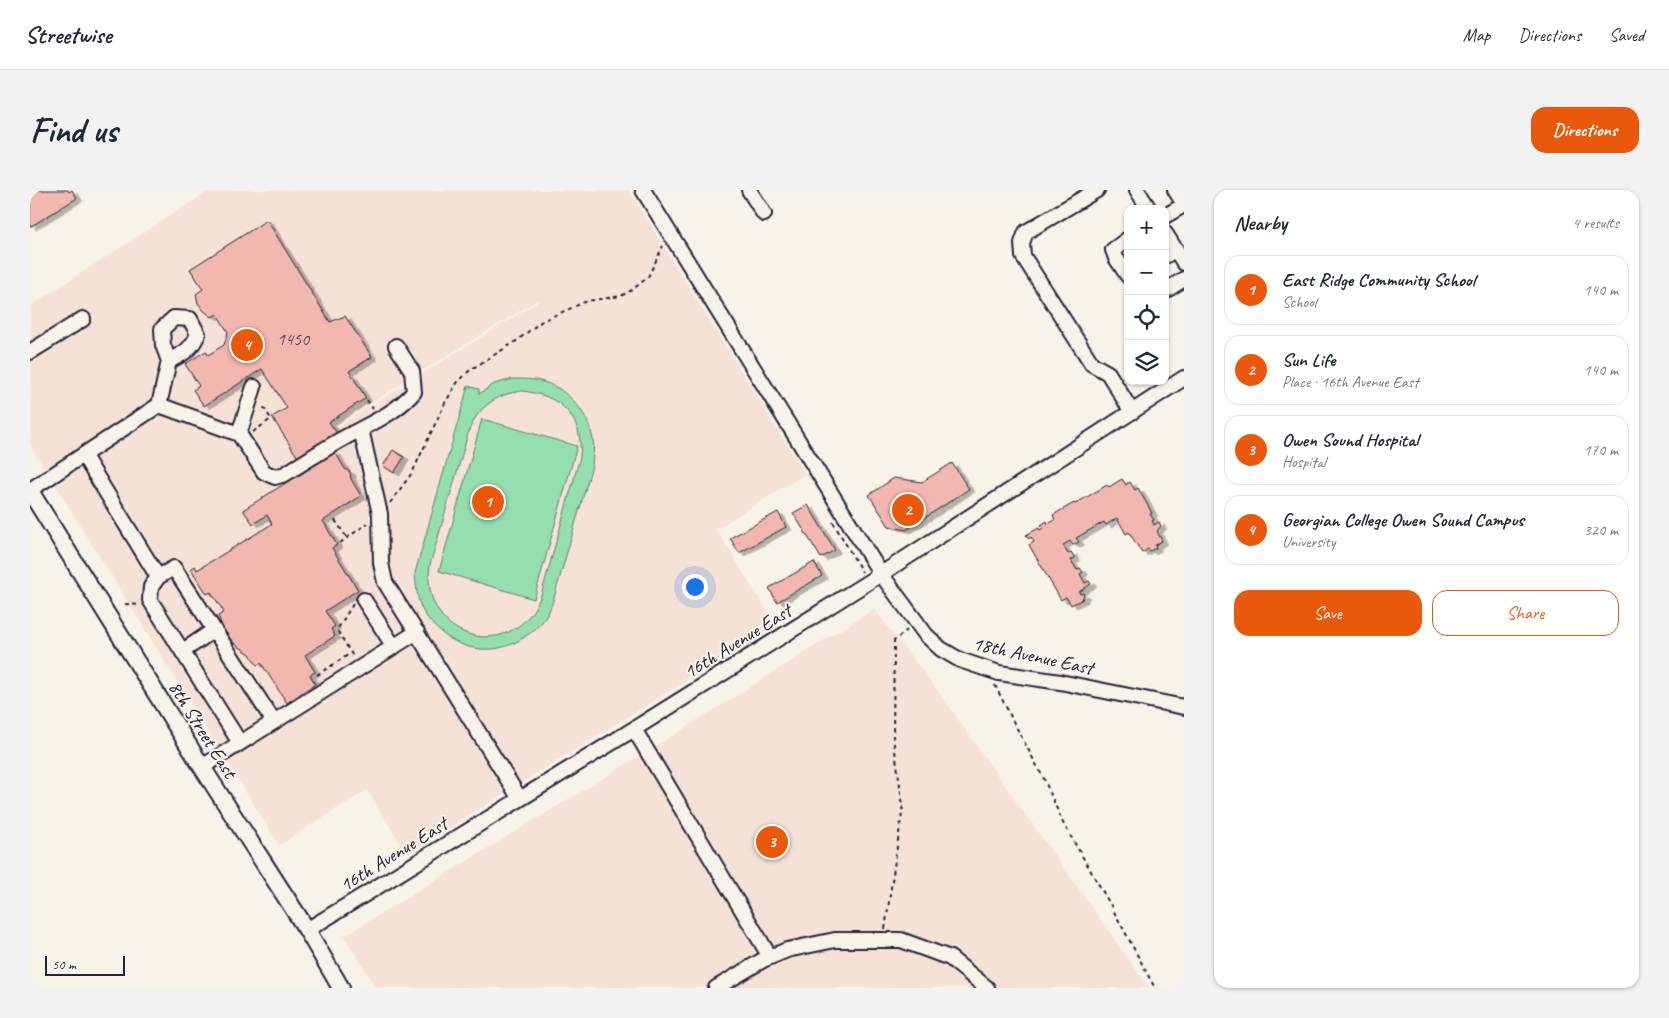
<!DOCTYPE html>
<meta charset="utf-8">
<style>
:root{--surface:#fff;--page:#f2f2f3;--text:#1f2937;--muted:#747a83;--line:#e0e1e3;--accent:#ea580c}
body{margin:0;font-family:Caveat,sans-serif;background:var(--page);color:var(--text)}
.controls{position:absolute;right:15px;top:15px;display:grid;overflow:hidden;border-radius:10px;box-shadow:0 1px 4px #0004}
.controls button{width:45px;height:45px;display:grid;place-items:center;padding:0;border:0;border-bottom:1px solid var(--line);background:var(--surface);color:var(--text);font:25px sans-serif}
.scale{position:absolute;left:15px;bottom:12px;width:80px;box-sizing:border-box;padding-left:5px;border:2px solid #22223b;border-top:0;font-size:14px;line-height:18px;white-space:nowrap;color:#22223b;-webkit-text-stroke:4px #f7f3e8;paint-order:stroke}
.you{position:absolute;left:664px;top:396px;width:18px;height:18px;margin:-12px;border:4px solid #fff;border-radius:50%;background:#1a73e8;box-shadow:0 0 0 8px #1a73e833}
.badge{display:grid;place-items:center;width:32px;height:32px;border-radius:50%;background:var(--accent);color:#fff;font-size:16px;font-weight:700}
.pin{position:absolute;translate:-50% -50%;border:2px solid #fff;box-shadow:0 1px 5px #0006}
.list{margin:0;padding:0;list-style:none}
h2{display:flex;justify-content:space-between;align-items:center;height:65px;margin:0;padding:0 20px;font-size:21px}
h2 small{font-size:16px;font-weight:400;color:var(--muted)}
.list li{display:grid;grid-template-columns:32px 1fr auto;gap:15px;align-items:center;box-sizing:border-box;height:70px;margin:0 10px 10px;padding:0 10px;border:1px solid var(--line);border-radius:15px}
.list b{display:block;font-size:19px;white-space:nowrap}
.list p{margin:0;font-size:16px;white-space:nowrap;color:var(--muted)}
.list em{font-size:16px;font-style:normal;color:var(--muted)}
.actions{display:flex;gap:10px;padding:15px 20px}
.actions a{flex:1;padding:11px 0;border:1px solid var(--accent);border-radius:15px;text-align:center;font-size:18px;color:var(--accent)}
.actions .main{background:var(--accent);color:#fff}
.icon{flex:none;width:28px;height:28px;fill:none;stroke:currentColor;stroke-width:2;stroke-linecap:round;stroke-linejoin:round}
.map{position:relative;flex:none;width:1154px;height:798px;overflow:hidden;border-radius:15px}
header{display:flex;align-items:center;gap:30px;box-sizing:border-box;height:70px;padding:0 25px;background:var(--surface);border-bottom:1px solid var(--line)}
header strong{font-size:24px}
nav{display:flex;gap:28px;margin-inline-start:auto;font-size:18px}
.intro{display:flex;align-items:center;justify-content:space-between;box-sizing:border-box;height:120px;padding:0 30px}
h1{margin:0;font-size:35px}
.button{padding:12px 22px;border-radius:15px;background:var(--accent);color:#fff;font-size:18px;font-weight:700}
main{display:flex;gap:30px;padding:0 30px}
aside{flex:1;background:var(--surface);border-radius:15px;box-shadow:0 1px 4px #0004}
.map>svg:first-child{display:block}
.built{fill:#f6e1d7;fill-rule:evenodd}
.park{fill:#95dead;stroke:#5c8074;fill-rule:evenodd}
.building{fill:#f2b7ae;stroke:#22223b;filter:url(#shadow)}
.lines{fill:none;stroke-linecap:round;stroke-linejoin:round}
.minor-casing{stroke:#22223b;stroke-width:18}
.major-casing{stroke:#22223b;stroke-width:20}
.path{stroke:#22223b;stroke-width:2;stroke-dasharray:4 4;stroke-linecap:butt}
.minor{stroke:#f7f3e8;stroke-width:14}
.major{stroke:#f7f3e8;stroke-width:16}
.labels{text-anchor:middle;stroke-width:4;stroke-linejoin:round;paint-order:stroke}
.number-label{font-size:18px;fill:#564758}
.street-label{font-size:20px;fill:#22223b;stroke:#f7f3e8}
</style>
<header>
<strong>Streetwise</strong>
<nav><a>Map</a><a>Directions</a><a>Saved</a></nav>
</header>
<div class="intro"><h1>Find us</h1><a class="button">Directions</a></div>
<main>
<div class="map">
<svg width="1154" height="798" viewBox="0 0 1154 798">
<defs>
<filter id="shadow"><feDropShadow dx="5.5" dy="3" stdDeviation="0" flood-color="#0004"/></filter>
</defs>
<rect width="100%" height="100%" fill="#f7f3e8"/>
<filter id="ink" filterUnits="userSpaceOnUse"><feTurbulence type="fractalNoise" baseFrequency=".02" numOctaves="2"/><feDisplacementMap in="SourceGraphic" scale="10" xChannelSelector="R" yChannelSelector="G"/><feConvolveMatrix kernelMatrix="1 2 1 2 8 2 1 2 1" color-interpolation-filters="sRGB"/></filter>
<g filter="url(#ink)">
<path class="built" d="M 180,0 L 599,0 L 775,284 L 686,339 L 746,435 L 377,664 L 337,600 L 249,655 L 0,255 L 0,116 ZM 508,110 L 509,111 L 260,266 L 369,195 Z
M 844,419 L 905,497 L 1119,798 L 346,798 L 314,746 L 623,558 Z"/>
<path class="park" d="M 483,189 C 493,189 504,189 514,192 C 537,199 557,221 562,245 C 565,255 563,266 562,276 L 523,411 C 521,416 519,423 515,428 C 510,436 501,443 493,448 C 458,471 416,457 394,423 C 387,411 386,396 385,383 L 438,196 L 449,199 L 449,204 L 464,194 ZM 492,201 C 530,205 554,227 550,267 L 512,402 C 487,477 388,451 400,375 L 438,244 C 446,218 466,204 492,201 Z
M 452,229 L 547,256 L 504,409 L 409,381 Z"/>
<path class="building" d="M 0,0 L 38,0 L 39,2 L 42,0 L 47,8 L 0,37 Z
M 237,30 L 300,132 L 315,126 L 342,167 L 319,181 L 336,208 L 299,232 L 309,246 L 270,271 L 242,227 L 257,218 L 232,179 L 174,216 L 163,200 L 169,196 L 155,174 L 176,161 L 178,165 L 194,155 L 198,142 L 187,124 L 182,127 L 173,120 L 168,113 L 166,104 L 173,99 L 160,79 Z
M 363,260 L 374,267 L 364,283 L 353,276 Z
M 305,262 L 315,279 L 320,282 L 321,289 L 331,306 L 293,331 L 307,355 L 302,358 L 328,400 L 295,421 L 305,436 L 301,439 L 305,446 L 275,465 L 285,482 L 280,485 L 285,494 L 257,513 L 231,473 L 227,475 L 220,464 L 205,454 L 195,443 L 188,426 L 194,422 L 181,402 L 177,404 L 161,379 L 165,376 L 167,380 L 242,334 L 237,325 L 223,334 L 213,320 Z
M 922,273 L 939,299 L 876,340 L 859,336 L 839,305 L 864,288 L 892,292 Z
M 1092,289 L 1096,295 L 1100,292 L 1105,300 L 1108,298 L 1122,323 L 1120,324 L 1124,330 L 1122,331 L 1124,335 L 1129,332 L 1131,336 L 1127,341 L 1132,351 L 1125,355 L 1126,358 L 1120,361 L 1118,359 L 1112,363 L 1099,342 L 1096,344 L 1087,328 L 1076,335 L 1074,332 L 1046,348 L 1049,352 L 1043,355 L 1040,351 L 1033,355 L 1038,364 L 1041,362 L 1045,368 L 1041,370 L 1047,380 L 1050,378 L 1053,382 L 1050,384 L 1055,393 L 1059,391 L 1061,394 L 1049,402 L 1050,404 L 1053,403 L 1054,406 L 1052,408 L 1053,409 L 1041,415 L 1036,407 L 1031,410 L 999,355 L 1004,352 L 1001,347 L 999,349 L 996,345 L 1009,338 L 1010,340 L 1013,338 L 1011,335 L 1017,331 L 1018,334 L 1025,330 L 1023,325 L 1044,313 L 1045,314 L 1077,295 L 1079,297 Z
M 778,315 L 805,360 L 791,368 L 763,323 Z
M 748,322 L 756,337 L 709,363 L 700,348 Z
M 784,372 L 792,386 L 747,412 L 739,398 Z"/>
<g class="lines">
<g class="minor-casing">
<path id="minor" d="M 613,0 L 851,384 L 896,445 L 911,459 L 930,470 L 969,483 L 1030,492 L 1154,517
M 719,0 L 734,24
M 1067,0 L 996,42 L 992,53 L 993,66 L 1062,174 L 1078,183 L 1102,222
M 1107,0 L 1119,19
M 1145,0 L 1154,14
M 1135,26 L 1154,15
M 1135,43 L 1154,73
M 1098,49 L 1083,60 L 1086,68 L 1098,86
M 1135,66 L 1146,59
M 1135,101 L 1154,89
M 0,162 L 53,129
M 129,215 L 209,244 L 234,282 L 245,287 L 255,284 C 275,272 294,259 314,248 C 339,234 365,224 384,202 L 382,181 L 366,156
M 331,239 L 350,324 L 351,373 L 355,392 L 490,609
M 209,244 L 224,197
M 54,266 L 128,387 L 144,378 L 244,532
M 0,300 L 129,215 L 139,171 L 133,155 L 132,139 L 144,128 L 160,129 L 168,144 C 161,160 154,163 139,171
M 128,387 L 121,397 L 120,410 L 210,553
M 334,410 L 364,457
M 153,461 L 184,440
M 604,539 L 740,767
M 172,577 L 387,442
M 277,740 L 604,539 L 851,384 L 1154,188
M 686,798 L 733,770 L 757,760 L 805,750 L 871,750 L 920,768 L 957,798"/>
</g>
<g class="major-casing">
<path id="major" d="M 0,301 L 172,577 L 277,740 L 311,798"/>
</g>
<path class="path" d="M 337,210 L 343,219
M 223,242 L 241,229 L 233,216
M 360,313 L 382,283 L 415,213 L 427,193 L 440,180 L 485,152 L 512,131 L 557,111 L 591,106 L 602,100 L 618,87 L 633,56
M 305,330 L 317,348
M 803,332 L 832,382
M 310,353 L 338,333
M 95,414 L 110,415
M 323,414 L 307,440 L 324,468
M 287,485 L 321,463
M 965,495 L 984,533 L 1014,589 L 1033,633 L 1080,714 L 1125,798
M 855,739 L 873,616 L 863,547 L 864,451 L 877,440"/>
<use href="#minor" class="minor"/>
<use href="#major" class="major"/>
</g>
</g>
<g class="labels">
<g class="number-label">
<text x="263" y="155">1450</text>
</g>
<g class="street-label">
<text transform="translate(707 451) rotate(-32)" y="7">16th Avenue East</text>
<text transform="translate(1003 465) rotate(12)" y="7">18th Avenue East</text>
<text transform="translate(173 539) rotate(58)" y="7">8th Street East</text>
<text transform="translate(363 664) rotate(-32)" y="7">16th Avenue East</text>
</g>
</g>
</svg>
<div class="controls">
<button>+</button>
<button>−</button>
<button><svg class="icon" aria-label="locate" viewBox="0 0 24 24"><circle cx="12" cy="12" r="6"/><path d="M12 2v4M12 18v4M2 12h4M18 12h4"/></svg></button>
<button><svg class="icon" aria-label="layers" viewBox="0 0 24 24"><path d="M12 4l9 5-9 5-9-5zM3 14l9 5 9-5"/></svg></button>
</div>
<div class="scale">50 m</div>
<div class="you"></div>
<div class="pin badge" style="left:458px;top:312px">1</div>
<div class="pin badge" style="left:878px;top:320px">2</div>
<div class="pin badge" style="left:742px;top:652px">3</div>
<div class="pin badge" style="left:217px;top:155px">4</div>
</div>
<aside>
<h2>Nearby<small>4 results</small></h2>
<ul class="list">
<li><span class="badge">1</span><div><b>East Ridge Community School</b><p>School</p></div><em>140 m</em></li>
<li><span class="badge">2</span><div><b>Sun Life</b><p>Place · 16th Avenue East</p></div><em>140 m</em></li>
<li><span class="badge">3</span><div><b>Owen Sound Hospital</b><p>Hospital</p></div><em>170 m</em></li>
<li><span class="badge">4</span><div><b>Georgian College Owen Sound Campus</b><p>University</p></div><em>320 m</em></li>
</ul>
<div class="actions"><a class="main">Save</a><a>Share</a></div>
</aside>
</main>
